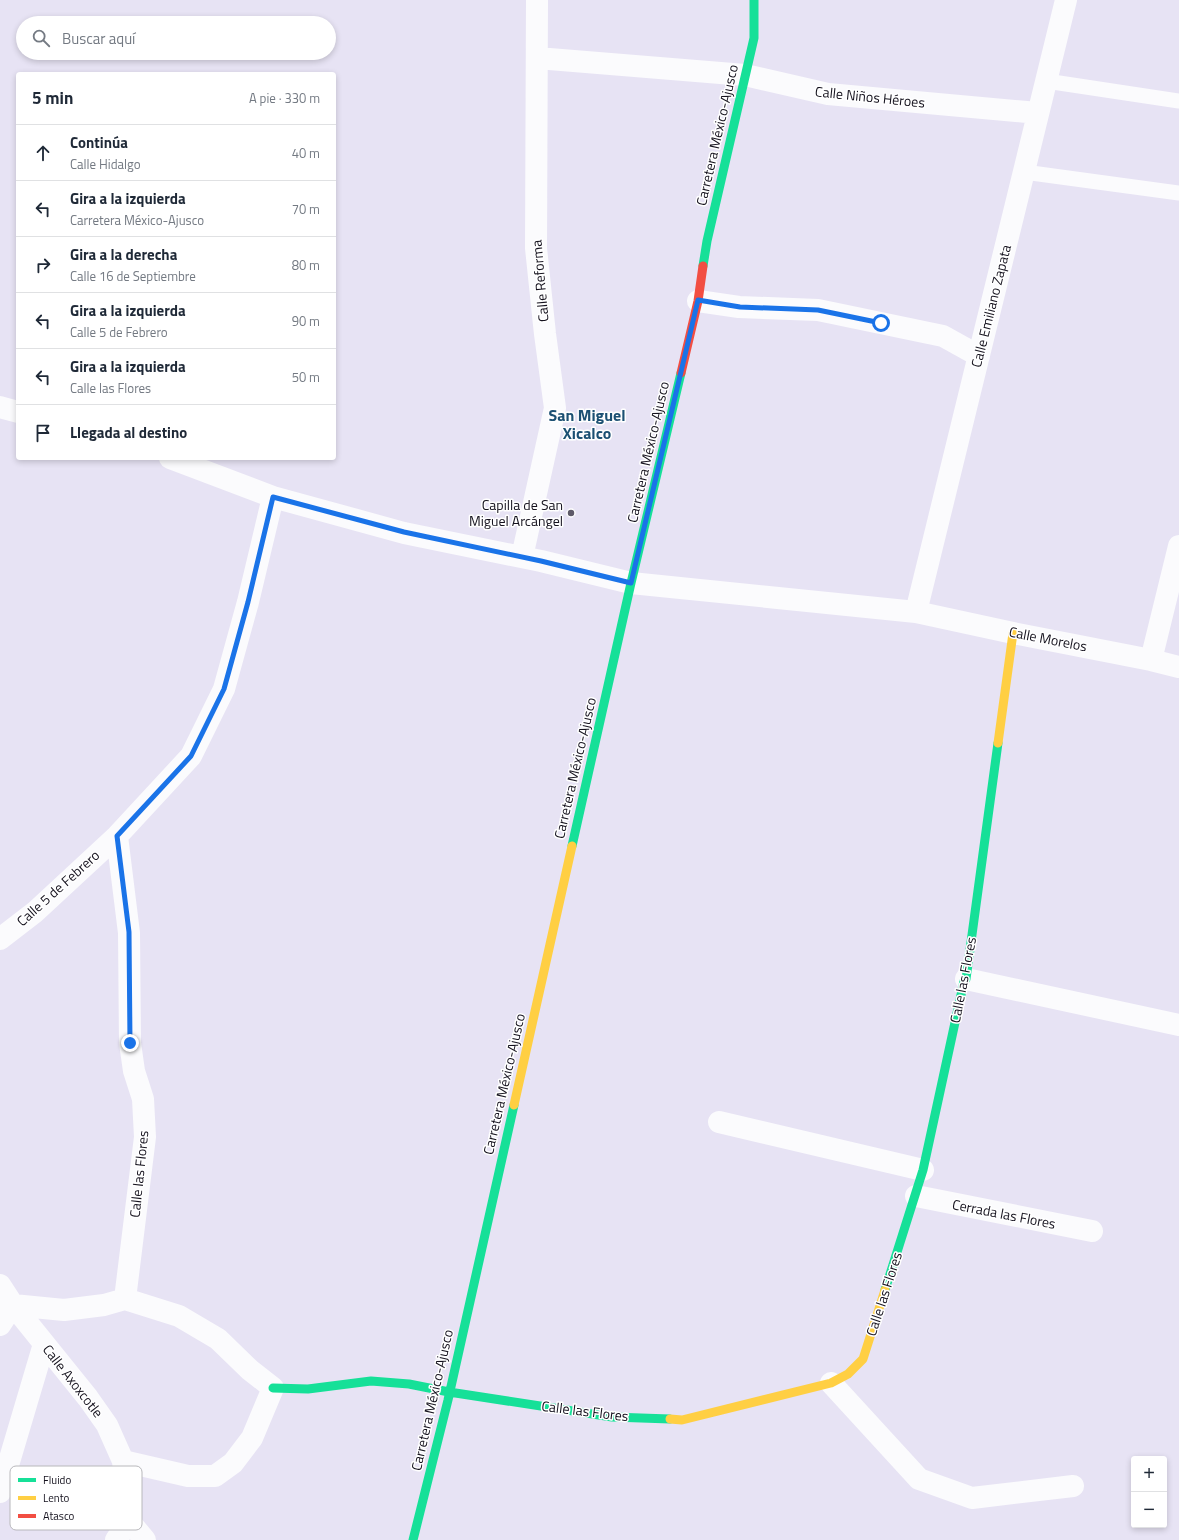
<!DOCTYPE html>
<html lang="es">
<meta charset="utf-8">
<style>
:root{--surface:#fff;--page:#f2f2f3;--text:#1f2937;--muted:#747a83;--line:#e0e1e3}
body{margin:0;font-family:"Titillium Web",sans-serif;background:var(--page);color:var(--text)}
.controls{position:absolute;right:12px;bottom:12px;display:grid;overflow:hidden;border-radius:4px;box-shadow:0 2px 6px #0003}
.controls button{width:36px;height:36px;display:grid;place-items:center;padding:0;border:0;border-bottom:1px solid var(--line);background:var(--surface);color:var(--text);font:20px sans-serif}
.stop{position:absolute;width:12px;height:12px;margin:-9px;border:3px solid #1a73e8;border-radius:50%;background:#fff}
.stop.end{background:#1a73e8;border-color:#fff;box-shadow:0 1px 4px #0008}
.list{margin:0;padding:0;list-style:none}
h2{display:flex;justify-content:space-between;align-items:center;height:52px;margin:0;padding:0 16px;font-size:17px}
h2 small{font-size:13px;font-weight:400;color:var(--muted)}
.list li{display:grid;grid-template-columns:26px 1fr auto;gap:12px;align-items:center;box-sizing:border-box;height:56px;padding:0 16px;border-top:1px solid var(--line)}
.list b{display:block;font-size:15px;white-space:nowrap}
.list p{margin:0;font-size:13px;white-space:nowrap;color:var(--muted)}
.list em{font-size:13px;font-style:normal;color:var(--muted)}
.icon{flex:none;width:22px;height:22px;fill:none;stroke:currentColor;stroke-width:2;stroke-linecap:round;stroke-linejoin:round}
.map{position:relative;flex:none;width:1179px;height:1540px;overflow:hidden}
.search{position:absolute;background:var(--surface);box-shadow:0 2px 6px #0003;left:16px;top:16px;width:320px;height:44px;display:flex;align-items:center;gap:10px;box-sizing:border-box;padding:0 14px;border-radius:22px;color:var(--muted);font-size:15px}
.panel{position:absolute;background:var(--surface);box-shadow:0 2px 6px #0003;left:16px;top:72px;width:320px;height:388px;border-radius:4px}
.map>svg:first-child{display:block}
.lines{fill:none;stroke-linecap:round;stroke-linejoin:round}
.lane{stroke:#fbfbfd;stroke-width:15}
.street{stroke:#fbfbfd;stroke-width:22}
.fast{stroke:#16e098;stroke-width:9}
.slow{stroke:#ffcf43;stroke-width:9}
.jam{stroke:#f24e42;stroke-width:9}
.route{stroke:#1a73e8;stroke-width:5}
.poi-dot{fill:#5e5a68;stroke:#fff;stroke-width:1.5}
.labels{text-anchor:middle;stroke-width:3;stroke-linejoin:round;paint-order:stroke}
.street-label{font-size:14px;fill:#14111d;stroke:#fff}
.poi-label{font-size:14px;fill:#14111d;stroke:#fff;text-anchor:end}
.quarter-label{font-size:16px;font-weight:bold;fill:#1c5073;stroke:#fff}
.key{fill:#fff;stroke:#b8b8bb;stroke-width:1}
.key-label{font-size:11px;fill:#14111d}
</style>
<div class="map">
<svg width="1179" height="1540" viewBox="0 0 1179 1540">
<rect width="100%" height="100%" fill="#e7e3f4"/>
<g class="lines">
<path class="lane" d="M 1046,81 L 1179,101
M 1024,172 L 1179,193"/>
<path class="street" d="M 537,58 L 745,75 L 828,94 L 1038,113
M 698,301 L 739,307 L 818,310 L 943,336 L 979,356
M 0,407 L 18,412
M 170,458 L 273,497 L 404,533 L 541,561 L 631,583 L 916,612 L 1013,633 L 1151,660 L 1179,667
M 522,557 L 555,408 L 545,334 L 536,248 L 537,0
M 916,612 L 1066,0
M 1151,660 L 1179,546
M 117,836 L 129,933 L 130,1043 L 134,1071 L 143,1099 L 145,1137 L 125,1299
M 0,939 L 35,912 L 117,836 L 191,756 L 224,689 L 248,602 L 273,497
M 966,979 L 1179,1025
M 719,1122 L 923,1170
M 916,1196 L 1092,1231
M 0,1285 L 13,1305 L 88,1398 L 107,1425 L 123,1461 L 129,1521 L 145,1540
M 0,1325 L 13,1305 L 64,1310 L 104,1305 L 125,1299 L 179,1316 L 218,1339 L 250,1370 L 273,1388 L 252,1438 L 233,1463 L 215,1476 L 188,1476 L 123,1461
M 831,1383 L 919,1479 L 972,1498 L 1073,1486
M 0,1492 L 44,1344
M 116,1540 L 129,1521"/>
<path class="fast" d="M 703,266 L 707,241 L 754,38 L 754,0
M 572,846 L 631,583 L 681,373
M 885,1290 L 923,1170 L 964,981 L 966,979 L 998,743
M 273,1388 L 308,1389 L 371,1381 L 409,1384 L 449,1392 L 612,1417 L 670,1419
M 413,1540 L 448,1400 L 514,1105"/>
<path class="slow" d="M 998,743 L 1013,633
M 514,1105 L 572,846
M 670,1419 L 682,1420 L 831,1383 L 848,1374 L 863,1359 L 885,1290"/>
<path class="jam" d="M 681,373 L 698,301 L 703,266"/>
</g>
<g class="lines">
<path class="route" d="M 130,1043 L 129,932 L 117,836 L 191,756 L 224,689 L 248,602 L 273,497 L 404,532 L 541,561 L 631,583 L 698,300 L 740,307 L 818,310 L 881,323"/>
</g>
<circle class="poi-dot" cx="571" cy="513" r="4"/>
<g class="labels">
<g class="street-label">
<text transform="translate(870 97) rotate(6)" y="5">Calle Niños Héroes</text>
<text transform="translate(717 135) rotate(-77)" y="5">Carretera México-Ajusco</text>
<text transform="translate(540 281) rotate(-95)" y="5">Calle Reforma</text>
<text transform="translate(991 306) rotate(-76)" y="5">Calle Emiliano Zapata</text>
<text transform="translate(648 452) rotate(-77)" y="5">Carretera México-Ajusco</text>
<text transform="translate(1048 639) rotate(11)" y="5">Calle Morelos</text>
<text transform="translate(575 768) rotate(-77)" y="5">Carretera México-Ajusco</text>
<text transform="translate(58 888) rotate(-42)" y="5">Calle 5 de Febrero</text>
<text transform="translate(963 980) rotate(-79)" y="5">Calle las Flores</text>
<text transform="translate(504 1084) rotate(-77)" y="5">Carretera México-Ajusco</text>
<text transform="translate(139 1174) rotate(-84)" y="5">Calle las Flores</text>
<text transform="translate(1004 1214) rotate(11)" y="5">Cerrada las Flores</text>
<text transform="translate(884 1294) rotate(-72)" y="5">Calle las Flores</text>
<text transform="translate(73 1381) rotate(52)" y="5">Calle Axoxcotle</text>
<text transform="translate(432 1400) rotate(-77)" y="5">Carretera México-Ajusco</text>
<text transform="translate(585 1411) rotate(7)" y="5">Calle las Flores</text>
</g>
<g class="poi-label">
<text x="563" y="510">Capilla de San<tspan x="563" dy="16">Miguel Arcángel</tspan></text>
</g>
<g class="quarter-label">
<text x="587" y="421">San Miguel<tspan x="587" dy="18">Xicalco</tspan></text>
</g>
</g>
<rect x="10" y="1466" width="132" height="64" rx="6" class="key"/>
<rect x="18" y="1478" width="18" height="4" fill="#16e098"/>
<rect x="18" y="1496" width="18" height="4" fill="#ffcf43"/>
<rect x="18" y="1514" width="18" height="4" fill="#f24e42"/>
<g class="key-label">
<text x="43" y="1484">Fluido</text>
<text x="43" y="1502">Lento</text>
<text x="43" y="1520">Atasco</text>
</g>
</svg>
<div class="controls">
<button>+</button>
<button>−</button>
</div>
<div class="stop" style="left:881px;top:323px"></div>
<div class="stop end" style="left:130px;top:1043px"></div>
<div class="search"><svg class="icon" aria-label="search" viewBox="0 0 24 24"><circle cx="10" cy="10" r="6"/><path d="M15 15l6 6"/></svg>Buscar aquí</div>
<section class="panel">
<h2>5 min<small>A pie · 330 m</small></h2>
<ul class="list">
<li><svg class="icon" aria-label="ahead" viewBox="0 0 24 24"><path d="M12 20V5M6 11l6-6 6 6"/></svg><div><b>Continúa</b><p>Calle Hidalgo</p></div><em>40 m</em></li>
<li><svg class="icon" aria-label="left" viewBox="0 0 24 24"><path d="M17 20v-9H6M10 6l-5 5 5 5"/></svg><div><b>Gira a la izquierda</b><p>Carretera México-Ajusco</p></div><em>70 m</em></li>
<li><svg class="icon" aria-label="right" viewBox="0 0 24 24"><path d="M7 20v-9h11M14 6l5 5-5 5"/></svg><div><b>Gira a la derecha</b><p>Calle 16 de Septiembre</p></div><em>80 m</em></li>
<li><svg class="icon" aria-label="left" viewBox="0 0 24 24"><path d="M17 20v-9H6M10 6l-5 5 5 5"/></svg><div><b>Gira a la izquierda</b><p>Calle 5 de Febrero</p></div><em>90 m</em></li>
<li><svg class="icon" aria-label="left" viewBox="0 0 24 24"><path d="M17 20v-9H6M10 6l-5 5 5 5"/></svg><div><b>Gira a la izquierda</b><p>Calle las Flores</p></div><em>50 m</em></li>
<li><svg class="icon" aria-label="arrive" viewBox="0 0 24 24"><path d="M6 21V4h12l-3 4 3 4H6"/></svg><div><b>Llegada al destino</b></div></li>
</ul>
</section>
</div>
